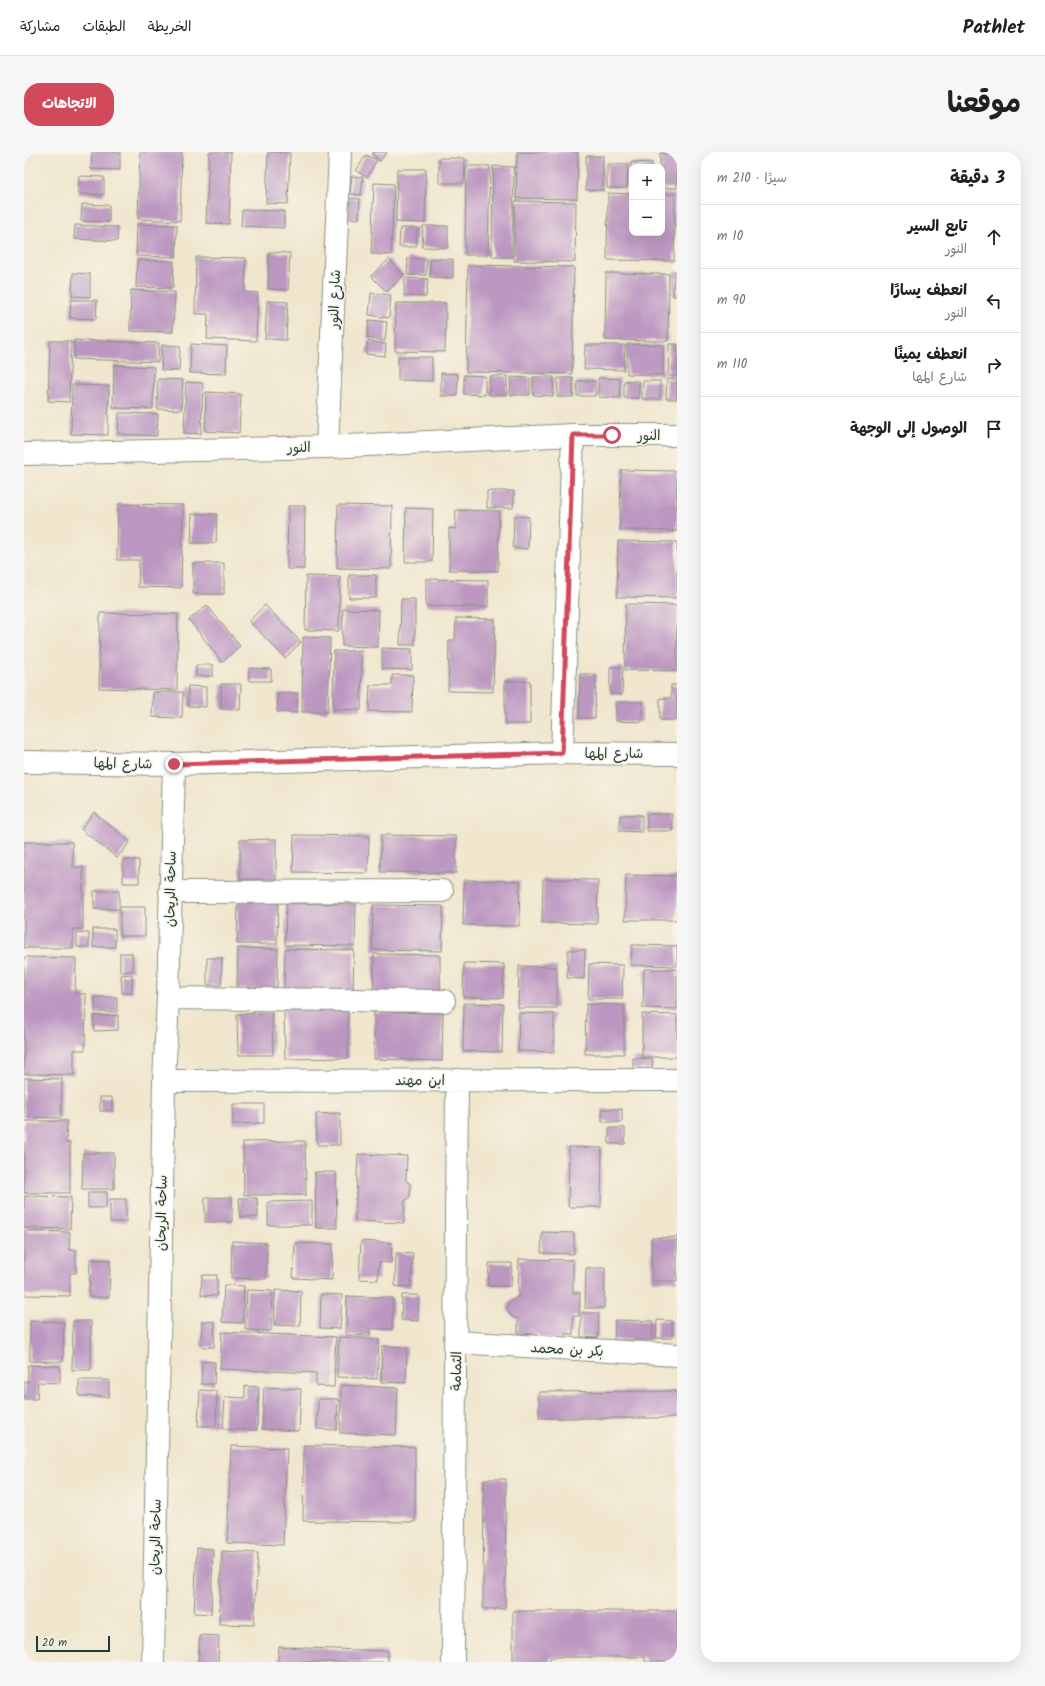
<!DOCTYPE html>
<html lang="ar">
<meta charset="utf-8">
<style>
:root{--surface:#fff;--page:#f6f6f6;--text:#202124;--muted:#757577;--line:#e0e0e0;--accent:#d1495b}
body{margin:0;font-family:Kalam,"Playpen Sans Arabic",sans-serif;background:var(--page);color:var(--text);direction:rtl}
.controls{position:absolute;right:12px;top:12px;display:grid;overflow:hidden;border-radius:8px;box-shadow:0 4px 16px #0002}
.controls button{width:36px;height:36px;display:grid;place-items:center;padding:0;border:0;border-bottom:1px solid var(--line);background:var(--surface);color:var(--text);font:20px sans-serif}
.scale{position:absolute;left:12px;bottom:10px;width:74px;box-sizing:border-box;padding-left:4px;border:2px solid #1f3d34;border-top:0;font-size:11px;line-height:14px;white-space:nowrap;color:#1f3d34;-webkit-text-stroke:3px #f7f3e8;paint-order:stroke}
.stop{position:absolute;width:12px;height:12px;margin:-9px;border:3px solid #d1495b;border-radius:50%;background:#fff}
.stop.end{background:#d1495b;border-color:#fff;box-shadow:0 1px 4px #0008}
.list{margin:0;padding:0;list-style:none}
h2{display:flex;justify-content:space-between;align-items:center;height:52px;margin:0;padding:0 16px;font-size:17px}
h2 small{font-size:13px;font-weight:400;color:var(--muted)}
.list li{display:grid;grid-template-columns:26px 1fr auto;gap:12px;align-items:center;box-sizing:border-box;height:64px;padding:0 16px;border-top:1px solid var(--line)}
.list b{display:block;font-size:15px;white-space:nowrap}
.list p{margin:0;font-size:13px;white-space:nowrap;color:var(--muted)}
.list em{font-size:13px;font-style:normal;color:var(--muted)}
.icon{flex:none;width:22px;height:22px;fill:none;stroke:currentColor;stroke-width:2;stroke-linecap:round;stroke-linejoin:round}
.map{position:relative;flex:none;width:653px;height:1510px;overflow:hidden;direction:ltr;border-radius:16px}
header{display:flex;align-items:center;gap:24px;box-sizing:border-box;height:56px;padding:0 20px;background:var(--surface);border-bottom:1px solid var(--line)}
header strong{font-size:19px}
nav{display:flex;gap:22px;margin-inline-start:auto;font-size:14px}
.intro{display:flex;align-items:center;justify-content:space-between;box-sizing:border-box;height:96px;padding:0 24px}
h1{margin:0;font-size:28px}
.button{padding:10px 18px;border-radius:16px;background:var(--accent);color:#fff;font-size:14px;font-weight:700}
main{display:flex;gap:24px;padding:0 24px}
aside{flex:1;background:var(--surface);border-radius:16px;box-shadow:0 4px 16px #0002}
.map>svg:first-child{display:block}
.building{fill:#bc97c1}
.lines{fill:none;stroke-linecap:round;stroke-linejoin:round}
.minor-casing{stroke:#889280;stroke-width:24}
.minor{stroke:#fff;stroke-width:22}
.route{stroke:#d1495b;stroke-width:5}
.labels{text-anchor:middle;stroke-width:3;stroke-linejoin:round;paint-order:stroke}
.street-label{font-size:14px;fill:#1f3d34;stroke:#f7f3e8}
</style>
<header>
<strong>Pathlet</strong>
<nav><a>الخريطة</a><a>الطبقات</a><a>مشاركة</a></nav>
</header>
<div class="intro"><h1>موقعنا</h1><a class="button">الاتجاهات</a></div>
<main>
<aside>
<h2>3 دقيقة<small>سيرًا · 210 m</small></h2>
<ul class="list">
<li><svg class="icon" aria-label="ahead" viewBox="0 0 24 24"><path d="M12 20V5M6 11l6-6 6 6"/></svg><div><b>تابع السير</b><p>النور</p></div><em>10 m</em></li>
<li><svg class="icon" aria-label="left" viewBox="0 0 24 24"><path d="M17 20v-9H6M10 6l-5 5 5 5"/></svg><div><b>انعطف يسارًا</b><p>النور</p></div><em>90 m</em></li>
<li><svg class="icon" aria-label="right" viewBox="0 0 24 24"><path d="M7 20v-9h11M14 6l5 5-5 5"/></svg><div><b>انعطف يمينًا</b><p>شارع المها</p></div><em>110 m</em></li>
<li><svg class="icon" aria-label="arrive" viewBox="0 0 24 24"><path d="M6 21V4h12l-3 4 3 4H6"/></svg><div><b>الوصول إلى الوجهة</b></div></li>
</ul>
</aside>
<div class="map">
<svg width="653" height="1510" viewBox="0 0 653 1510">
<rect width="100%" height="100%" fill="#f7f3e8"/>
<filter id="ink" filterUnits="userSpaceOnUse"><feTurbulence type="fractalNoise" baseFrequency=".025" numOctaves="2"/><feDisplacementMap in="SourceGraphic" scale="8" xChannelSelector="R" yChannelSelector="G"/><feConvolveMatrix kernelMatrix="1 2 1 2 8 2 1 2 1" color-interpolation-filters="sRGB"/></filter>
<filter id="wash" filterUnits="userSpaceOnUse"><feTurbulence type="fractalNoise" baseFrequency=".012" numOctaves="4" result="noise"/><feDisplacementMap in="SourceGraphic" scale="16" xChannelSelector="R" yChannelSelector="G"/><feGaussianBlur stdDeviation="0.9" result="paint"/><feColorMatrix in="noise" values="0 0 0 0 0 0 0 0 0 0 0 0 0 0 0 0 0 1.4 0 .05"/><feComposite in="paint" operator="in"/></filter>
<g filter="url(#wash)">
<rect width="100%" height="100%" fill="#f0e6cd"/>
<g id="blocks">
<path class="building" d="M 68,0 L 96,0 L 96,18 L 67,17 Z
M 116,0 L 158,0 L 156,69 L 114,67 Z
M 185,0 L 207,0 L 205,72 L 182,71 Z
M 244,0 L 266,1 L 264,52 L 242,51 Z
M 350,0 L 363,0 L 356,9 L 348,2 Z
M 493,0 L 554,0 L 553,47 L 492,46 Z
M 636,1 L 653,2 L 653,36 L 638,36 L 638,15 L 636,15 Z
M 342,3 L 353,8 L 343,25 L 332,19 Z
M 562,4 L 579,4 L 579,38 L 562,38 Z
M 415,6 L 441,6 L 440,31 L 415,31 Z
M 607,10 L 628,11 L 628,15 L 607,15 Z
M 583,12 L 604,12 L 603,36 L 583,36 Z
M 442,14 L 466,14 L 464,103 L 441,103 Z
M 469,14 L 490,15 L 488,105 L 468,105 Z
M 373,17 L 402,17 L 401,71 L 372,70 Z
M 55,24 L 80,25 L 80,43 L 54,42 Z
M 328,24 L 339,25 L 337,43 L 326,42 Z
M 350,31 L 370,32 L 367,103 L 347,102 Z
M 584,41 L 608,42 L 608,81 L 638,81 L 638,42 L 651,42 L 650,109 L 583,108 Z
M 324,46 L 336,47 L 335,67 L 322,66 Z
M 491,49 L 552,50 L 551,110 L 490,109 Z
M 58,52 L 85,53 L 85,70 L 57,69 Z
M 218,58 L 260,59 L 260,76 L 217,74 Z
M 113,72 L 153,73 L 152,105 L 112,104 Z
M 51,73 L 94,75 L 93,89 L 50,87 Z
M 399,74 L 424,74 L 424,96 L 398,95 Z
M 376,76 L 393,76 L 392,95 L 375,95 Z
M 245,100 L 266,101 L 264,138 L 244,137 Z
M 172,105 L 222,106 L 221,140 L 234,141 L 232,189 L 183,187 L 184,162 L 171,162 Z
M 384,106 L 403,107 L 402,123 L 383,123 Z
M 365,107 L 380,123 L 363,140 L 347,124 Z
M 406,107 L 429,107 L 429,126 L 406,125 Z
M 113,108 L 150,109 L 149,136 L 112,135 Z
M 444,113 L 550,115 L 548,222 L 442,220 Z
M 650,119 L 653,120 L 653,144 L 649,144 Z
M 49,121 L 66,122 L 66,145 L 48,144 Z
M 582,121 L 645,122 L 644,189 L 581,188 Z
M 381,126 L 404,127 L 402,145 L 380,144 Z
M 107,138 L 151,140 L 149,180 L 106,179 Z
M 347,141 L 367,143 L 365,166 L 345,163 Z
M 47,148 L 73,148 L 72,167 L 46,166 Z
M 243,149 L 264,150 L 262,188 L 241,187 Z
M 372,151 L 422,151 L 421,200 L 371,199 Z
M 345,168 L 363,170 L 361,189 L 343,186 Z
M 50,188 L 135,191 L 134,210 L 50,207 Z
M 26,189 L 47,189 L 45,250 L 24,249 Z
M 344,189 L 362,192 L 361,204 L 342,202 Z
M 167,192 L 203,194 L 202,222 L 166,221 Z
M 603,192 L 639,193 L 639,223 L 603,222 Z
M 645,192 L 653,192 L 653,224 L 644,224 Z
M 138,193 L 156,194 L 155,219 L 137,218 Z
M 561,193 L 601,193 L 600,218 L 560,217 Z
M 374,205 L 408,205 L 408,229 L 374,228 Z
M 90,213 L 130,215 L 129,257 L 89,256 Z
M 417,221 L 434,222 L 433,244 L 417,244 Z
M 440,223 L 461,224 L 461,243 L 440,242 Z
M 466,224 L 483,224 L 483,243 L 465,243 Z
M 487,225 L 506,226 L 506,243 L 486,243 Z
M 509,225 L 530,225 L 529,244 L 509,243 Z
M 534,226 L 549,226 L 549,245 L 533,245 Z
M 574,226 L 596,227 L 596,246 L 574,245 Z
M 134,227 L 159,228 L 157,258 L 133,257 Z
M 643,227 L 653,227 L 653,247 L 642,247 Z
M 553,229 L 571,229 L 571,244 L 553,244 Z
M 600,229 L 615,229 L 615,246 L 600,246 Z
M 619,229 L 636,229 L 636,247 L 618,247 Z
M 162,230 L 179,231 L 177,282 L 160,281 Z
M 48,233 L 85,234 L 84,283 L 47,282 Z
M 182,240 L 217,242 L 215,281 L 181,279 Z
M 95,261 L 134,262 L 133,284 L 94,282 Z
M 597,318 L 653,319 L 653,379 L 596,378 Z
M 463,339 L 490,339 L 489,356 L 463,356 Z
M 94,352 L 159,353 L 157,436 L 114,435 L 115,408 L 93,408 Z
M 314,353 L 368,354 L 367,417 L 313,416 Z
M 264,354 L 281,354 L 280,417 L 263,417 Z
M 382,356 L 409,357 L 408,410 L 381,410 Z
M 432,358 L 475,359 L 474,419 L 425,418 L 425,376 L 431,377 Z
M 168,362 L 193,362 L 192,391 L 167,391 Z
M 490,364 L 505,365 L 504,397 L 489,396 Z
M 594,389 L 653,390 L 653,446 L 593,445 Z
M 169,411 L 200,411 L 200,442 L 169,442 Z
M 325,423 L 352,423 L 352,446 L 325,446 Z
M 282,424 L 316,425 L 315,479 L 281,478 Z
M 402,427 L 464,428 L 464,455 L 402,454 Z
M 377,447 L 391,447 L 391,493 L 376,493 Z
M 602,452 L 653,453 L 653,519 L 601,518 Z
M 183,453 L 216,494 L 198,510 L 165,468 Z
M 241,453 L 277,490 L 261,506 L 225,469 Z
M 319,457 L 355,458 L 354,495 L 318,494 Z
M 76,461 L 154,462 L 153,538 L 75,536 Z
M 432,466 L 471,467 L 469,540 L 424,539 L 425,488 L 431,488 Z
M 279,485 L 306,486 L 304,560 L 278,560 Z
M 358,496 L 388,497 L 388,518 L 358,517 Z
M 310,499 L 338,499 L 337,558 L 309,557 Z
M 172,513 L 189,513 L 189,524 L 172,524 Z
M 586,515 L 599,515 L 598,543 L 586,542 Z
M 225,516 L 247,517 L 247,529 L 225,529 Z
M 556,522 L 572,522 L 571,566 L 555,566 Z
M 368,523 L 389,523 L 388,560 L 345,559 L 346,533 L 368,533 Z
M 481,529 L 506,529 L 506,572 L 481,572 Z
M 197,532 L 217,532 L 216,558 L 197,557 Z
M 647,533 L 653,533 L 653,568 L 636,568 L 636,546 L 647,546 Z
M 164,534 L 182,535 L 182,555 L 164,554 Z
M 129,540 L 159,540 L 158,566 L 128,565 Z
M 254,541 L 274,541 L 273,561 L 253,560 Z
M 592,550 L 618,550 L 618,570 L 592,569 Z
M 70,660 L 106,690 L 93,706 L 57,677 Z
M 623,662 L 648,662 L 648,679 L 623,679 Z
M 596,663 L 618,663 L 618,680 L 596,679 Z
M 270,683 L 345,684 L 344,721 L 269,720 Z
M 357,683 L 432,684 L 432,721 L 356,720 Z
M 252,687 L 252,727 L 216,727 L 216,688 Z
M 0,690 L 48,690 L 49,715 L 59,715 L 59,777 L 49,777 L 49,796 L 0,796 Z
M 99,708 L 115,708 L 115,731 L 99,731 Z
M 602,723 L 653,724 L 653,768 L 601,768 Z
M 519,727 L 574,728 L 573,772 L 518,771 Z
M 440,728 L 496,729 L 495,774 L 439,773 Z
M 70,739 L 95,739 L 95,755 L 121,755 L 121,784 L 96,784 L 96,757 L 70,757 Z
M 214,749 L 254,750 L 253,792 L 213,792 Z
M 262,751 L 332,752 L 331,794 L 261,793 Z
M 349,753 L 419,754 L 418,799 L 348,798 Z
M 69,777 L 91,777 L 91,795 L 69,795 Z
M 53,781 L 65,781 L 65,795 L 53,795 Z
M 608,793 L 653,794 L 653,814 L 607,813 Z
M 214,796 L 254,797 L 253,837 L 213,837 Z
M 261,797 L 330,798 L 329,841 L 260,840 Z
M 544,798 L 561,798 L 560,827 L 543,826 Z
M 96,801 L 108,801 L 109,819 L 96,820 Z
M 350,802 L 416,803 L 416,843 L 349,842 Z
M 0,805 L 52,806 L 51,842 L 62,842 L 61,898 L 50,898 L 50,923 L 0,922 Z
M 183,806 L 198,806 L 197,833 L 183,833 Z
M 440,811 L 480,812 L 479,846 L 439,845 Z
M 565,812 L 599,813 L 598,847 L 564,847 Z
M 495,814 L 533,815 L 533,856 L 494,856 Z
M 620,817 L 653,817 L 653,857 L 619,856 Z
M 108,822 L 108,841 L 98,841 L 97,823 Z
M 71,845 L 93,845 L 93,860 L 71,860 Z
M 440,851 L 479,852 L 478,900 L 439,899 Z
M 324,852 L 324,906 L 261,907 L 260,853 Z
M 562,852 L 600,853 L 600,902 L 561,902 Z
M 350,860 L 419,861 L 418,909 L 350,907 Z
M 248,861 L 249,903 L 214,903 L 213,862 Z
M 495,861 L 530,862 L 530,900 L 494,899 Z
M 618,862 L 653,863 L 653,905 L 618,905 Z
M 94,863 L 94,878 L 70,879 L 70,864 Z
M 609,906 L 629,907 L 628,917 L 609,917 Z
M 0,926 L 38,927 L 37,966 L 0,965 Z
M 76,945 L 88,945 L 88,959 L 76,959 Z
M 209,952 L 240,952 L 240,971 L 209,972 Z
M 578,957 L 598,957 L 598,970 L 578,970 Z
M 316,961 L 316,993 L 293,993 L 292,962 Z
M 0,969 L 43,969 L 42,991 L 46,991 L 46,1041 L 0,1041 Z
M 585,976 L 601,976 L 601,992 L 585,992 Z
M 281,989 L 282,1043 L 220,1043 L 219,990 Z
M 545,995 L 578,996 L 577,1055 L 544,1055 Z
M 59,1001 L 90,1001 L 90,1037 L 58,1037 Z
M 334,1002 L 383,1004 L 382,1028 L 387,1033 L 386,1045 L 381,1049 L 380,1071 L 331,1069 Z
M 291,1020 L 312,1020 L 313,1076 L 292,1076 Z
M 64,1040 L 83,1040 L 82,1056 L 64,1056 Z
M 0,1044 L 47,1045 L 46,1077 L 0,1076 Z
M 208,1045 L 208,1070 L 181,1070 L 181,1046 Z
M 215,1046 L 233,1046 L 234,1065 L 216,1065 Z
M 86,1047 L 102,1047 L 102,1070 L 86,1070 Z
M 288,1049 L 288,1073 L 244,1073 L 244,1050 Z
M 0,1079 L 46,1080 L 45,1098 L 52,1098 L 52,1121 L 46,1121 L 46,1144 L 0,1143 Z
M 518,1080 L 550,1081 L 550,1102 L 517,1101 Z
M 653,1085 L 653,1129 L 628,1129 L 627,1086 Z
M 208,1089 L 243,1091 L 242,1127 L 207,1126 Z
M 337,1089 L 368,1091 L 367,1111 L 355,1110 L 354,1128 L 335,1127 Z
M 271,1091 L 309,1092 L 308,1128 L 269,1126 Z
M 372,1101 L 389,1102 L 387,1135 L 371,1134 Z
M 66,1107 L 86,1108 L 85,1145 L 65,1145 Z
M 495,1107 L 549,1108 L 549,1141 L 556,1141 L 555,1164 L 549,1164 L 549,1182 L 541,1182 L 541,1187 L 514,1187 L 514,1182 L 494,1181 L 494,1167 L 489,1165 L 485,1161 L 483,1156 L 485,1151 L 489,1147 L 494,1145 Z
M 465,1111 L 488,1111 L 487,1134 L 464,1134 Z
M 562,1116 L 581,1116 L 580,1156 L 561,1156 Z
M 178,1123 L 193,1123 L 193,1144 L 177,1143 Z
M 200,1133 L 220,1134 L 219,1171 L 198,1170 Z
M 223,1138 L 248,1139 L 247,1179 L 221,1178 Z
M 251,1138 L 277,1139 L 276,1174 L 250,1173 Z
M 297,1142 L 318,1143 L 316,1177 L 296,1176 Z
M 378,1143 L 395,1143 L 394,1169 L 377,1168 Z
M 323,1144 L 369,1146 L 368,1177 L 346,1177 L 346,1184 L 322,1183 Z
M 557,1161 L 575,1161 L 574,1186 L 557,1185 Z
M 591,1168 L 629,1169 L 628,1188 L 590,1188 Z
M 633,1168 L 648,1169 L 648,1186 L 632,1186 Z
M 6,1169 L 40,1170 L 39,1210 L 6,1209 Z
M 49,1169 L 67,1169 L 67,1218 L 48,1218 Z
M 178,1169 L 191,1170 L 190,1195 L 177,1195 Z
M 198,1180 L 312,1185 L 310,1235 L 292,1234 L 292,1221 L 196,1217 Z
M 315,1185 L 355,1187 L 353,1227 L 313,1225 Z
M 358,1194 L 383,1195 L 382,1231 L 357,1230 Z
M 178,1209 L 191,1210 L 190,1232 L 177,1232 Z
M 4,1213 L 36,1214 L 36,1231 L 14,1230 L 13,1247 L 0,1247 L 0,1230 L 4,1230 Z
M 55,1228 L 85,1228 L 85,1245 L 55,1244 Z
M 317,1233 L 374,1236 L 372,1283 L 316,1281 Z
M 221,1234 L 235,1235 L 233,1278 L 199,1277 L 201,1245 L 221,1246 Z
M 240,1235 L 277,1237 L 275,1279 L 238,1277 Z
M 176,1238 L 193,1239 L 192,1274 L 174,1274 Z
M 653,1239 L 653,1266 L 515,1266 L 515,1240 Z
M 294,1247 L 314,1247 L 313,1278 L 293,1277 Z
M 280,1293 L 391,1295 L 391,1370 L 279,1369 Z
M 207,1294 L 263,1296 L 259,1393 L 203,1391 Z
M 460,1327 L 482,1327 L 481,1457 L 459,1457 Z
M 173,1396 L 189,1397 L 187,1462 L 170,1461 Z
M 198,1399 L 234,1401 L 230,1473 L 195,1472 Z
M 489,1459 L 653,1459 L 653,1510 L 621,1510 L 621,1505 L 526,1505 L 526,1510 L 489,1510 Z
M 176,1483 L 195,1484 L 194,1510 L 174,1510 Z
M 255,1495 L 364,1499 L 364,1510 L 254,1510 Z"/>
</g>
</g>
<g filter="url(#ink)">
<use href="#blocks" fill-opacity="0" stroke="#889280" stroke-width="1"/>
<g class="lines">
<g class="minor-casing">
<path id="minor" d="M 303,295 L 316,0
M 0,302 L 303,295 L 549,283 L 653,283
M 538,601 L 549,283
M 0,610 L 150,612 L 538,601 L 653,602
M 146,740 L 418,739
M 144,846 L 420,849
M 140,929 L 653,928
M 432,1190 L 653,1203
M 129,1510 L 140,929 L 144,846 L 150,612
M 429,1510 L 433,928"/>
</g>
<use href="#minor" class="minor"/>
</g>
</g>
<g class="lines" filter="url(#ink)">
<path class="route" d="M 150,612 L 538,601 L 549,283 L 588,283"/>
</g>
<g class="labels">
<g class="street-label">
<text transform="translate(310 147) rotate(-88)" y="5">شارع النور</text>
<text x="625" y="288">النور</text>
<text transform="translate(275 295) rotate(-1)" y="5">النور</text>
<text x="590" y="606">شارع المها</text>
<text transform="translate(99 611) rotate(1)" y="5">شارع المها</text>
<text transform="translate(146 737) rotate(-89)" y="5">ساحة الريحان</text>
<text x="396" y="933">ابن مهند</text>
<text transform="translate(137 1061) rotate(-89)" y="5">ساحة الريحان</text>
<text transform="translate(543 1197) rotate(3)" y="5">بكر بن محمد</text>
<text transform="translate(432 1219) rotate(-89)" y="5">الثمامة</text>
<text transform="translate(131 1385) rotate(-89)" y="5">ساحة الريحان</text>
</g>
</g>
</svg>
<div class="controls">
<button>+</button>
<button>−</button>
</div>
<div class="scale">20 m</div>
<div class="stop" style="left:588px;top:283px"></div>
<div class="stop end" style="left:150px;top:612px"></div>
</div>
</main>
